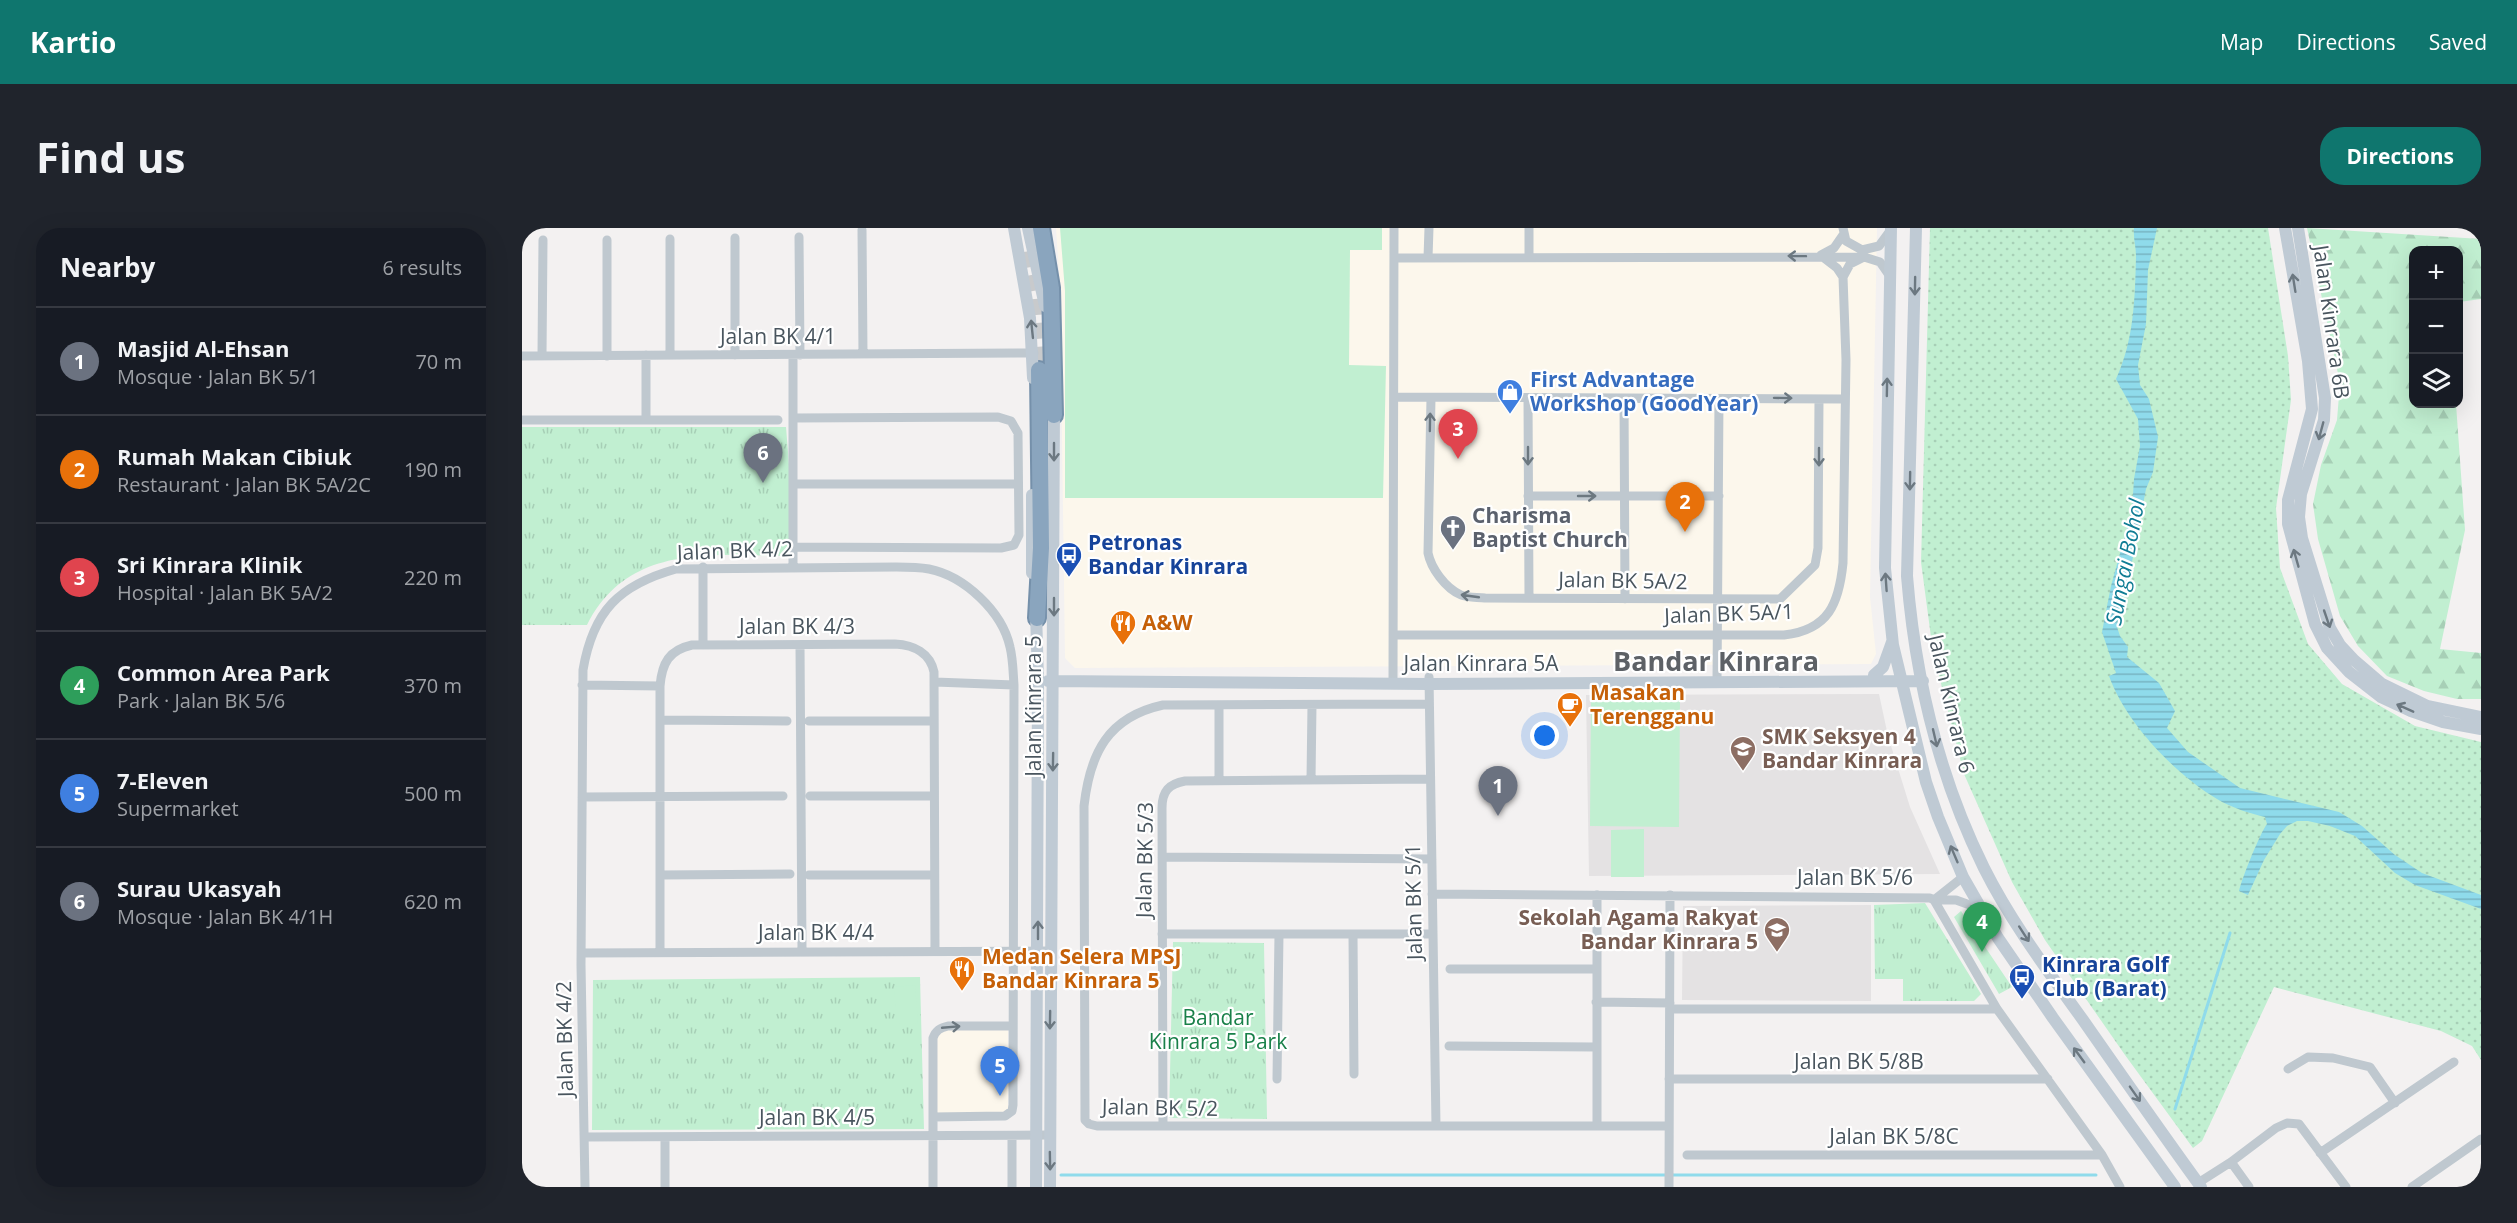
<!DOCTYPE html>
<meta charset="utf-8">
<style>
:root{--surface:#171b24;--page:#20242c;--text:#f1f3f6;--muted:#9ea1a6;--line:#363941;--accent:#0f766e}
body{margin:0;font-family:"Open Sans",sans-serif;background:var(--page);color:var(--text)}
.controls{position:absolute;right:18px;top:18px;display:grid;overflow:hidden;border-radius:12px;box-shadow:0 6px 24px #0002}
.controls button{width:54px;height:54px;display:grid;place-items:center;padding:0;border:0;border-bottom:2px solid var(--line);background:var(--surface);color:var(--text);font:30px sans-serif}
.you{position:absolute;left:1023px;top:508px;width:21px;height:21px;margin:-15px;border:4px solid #fff;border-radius:50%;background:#1a73e8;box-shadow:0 0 0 9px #1a73e833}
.badge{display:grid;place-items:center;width:39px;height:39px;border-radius:50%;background:var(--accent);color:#fff;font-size:20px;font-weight:700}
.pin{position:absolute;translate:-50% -50px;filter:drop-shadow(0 2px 3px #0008)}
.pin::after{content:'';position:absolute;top:32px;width:21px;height:18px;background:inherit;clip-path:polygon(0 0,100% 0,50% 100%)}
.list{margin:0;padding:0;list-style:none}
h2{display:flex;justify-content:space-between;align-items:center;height:78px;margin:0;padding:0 24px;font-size:26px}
h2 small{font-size:20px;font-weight:400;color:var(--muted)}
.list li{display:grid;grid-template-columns:39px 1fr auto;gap:18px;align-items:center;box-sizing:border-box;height:108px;padding:0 24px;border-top:2px solid var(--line)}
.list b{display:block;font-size:22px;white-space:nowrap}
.list p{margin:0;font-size:20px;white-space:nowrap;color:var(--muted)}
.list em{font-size:20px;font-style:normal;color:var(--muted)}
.icon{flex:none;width:33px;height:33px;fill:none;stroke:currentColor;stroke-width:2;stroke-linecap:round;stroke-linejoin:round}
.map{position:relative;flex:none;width:1959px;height:959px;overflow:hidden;border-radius:24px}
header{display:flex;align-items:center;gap:36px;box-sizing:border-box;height:84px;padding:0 30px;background:var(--accent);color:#fff}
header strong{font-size:28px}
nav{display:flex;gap:33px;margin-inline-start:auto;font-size:21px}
.intro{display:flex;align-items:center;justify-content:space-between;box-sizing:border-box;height:144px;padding:0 36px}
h1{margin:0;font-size:42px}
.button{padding:15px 27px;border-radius:24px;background:var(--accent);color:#fff;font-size:21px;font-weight:700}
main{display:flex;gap:36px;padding:0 36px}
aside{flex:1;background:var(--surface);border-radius:24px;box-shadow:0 6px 24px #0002}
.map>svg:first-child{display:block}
.commercial{fill:#fcf7ec}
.education{fill:#e4e2e3}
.grass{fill:url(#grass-dots)}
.forest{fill:url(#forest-firs)}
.park{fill:url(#park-tufts)}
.garden{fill:#c1efd1}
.water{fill:url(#water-rules)}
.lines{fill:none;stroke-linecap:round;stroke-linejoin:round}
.stream{stroke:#8fdbeb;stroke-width:3}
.highway-tunnel{stroke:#c8cacc;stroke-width:16;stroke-dasharray:16 8;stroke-linecap:butt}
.highway-casing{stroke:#7590aa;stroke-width:20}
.street{stroke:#bfc8cf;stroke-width:9}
.secondary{stroke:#bfcad4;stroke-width:12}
.highway{stroke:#8aa5be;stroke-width:16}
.oneway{stroke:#6c7880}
.oneway2{stroke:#6c7881}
.labels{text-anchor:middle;stroke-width:4.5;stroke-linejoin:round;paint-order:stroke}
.street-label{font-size:21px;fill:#49555e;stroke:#fff}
.shop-label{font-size:21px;font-weight:bold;fill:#366cbe;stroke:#fff;text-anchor:start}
.worship-label{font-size:21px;font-weight:bold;fill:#5b616d;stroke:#fff;text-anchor:start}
.transit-label{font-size:21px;font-weight:bold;fill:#164399;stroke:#fff;text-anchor:start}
.food-label{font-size:21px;font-weight:bold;fill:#c56008;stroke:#fff;text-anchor:start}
.education-label{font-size:21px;font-weight:bold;fill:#785e54;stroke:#fff;text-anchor:start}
.park-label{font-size:21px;fill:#198049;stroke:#fff}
.water-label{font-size:22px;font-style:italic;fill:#0f7c94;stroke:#fff}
.district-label{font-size:27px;font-weight:bold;fill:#5d6166;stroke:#fff}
</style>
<header>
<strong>Kartio</strong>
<nav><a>Map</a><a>Directions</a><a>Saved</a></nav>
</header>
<div class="intro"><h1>Find us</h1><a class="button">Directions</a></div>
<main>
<aside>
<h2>Nearby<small>6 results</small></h2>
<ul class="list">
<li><span class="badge" style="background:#6b7280">1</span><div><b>Masjid Al-Ehsan</b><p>Mosque · Jalan BK 5/1</p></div><em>70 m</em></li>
<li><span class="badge" style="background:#e8710a">2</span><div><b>Rumah Makan Cibiuk</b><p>Restaurant · Jalan BK 5A/2C</p></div><em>190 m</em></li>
<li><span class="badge" style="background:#e0444e">3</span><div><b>Sri Kinrara Klinik</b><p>Hospital · Jalan BK 5A/2</p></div><em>220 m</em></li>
<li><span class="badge" style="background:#2e9e5b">4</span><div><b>Common Area Park</b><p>Park · Jalan BK 5/6</p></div><em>370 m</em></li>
<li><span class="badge" style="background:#3f7fe0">5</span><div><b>7-Eleven</b><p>Supermarket</p></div><em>500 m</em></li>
<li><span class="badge" style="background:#6b7280">6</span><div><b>Surau Ukasyah</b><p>Mosque · Jalan BK 4/1H</p></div><em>620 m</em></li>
</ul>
</aside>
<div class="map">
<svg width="1959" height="959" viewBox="0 0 1959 959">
<defs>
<pattern id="grass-dots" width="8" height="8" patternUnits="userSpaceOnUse" patternTransform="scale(1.5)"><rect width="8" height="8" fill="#c1efd1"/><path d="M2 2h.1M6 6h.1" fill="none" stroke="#a7cfb6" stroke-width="1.8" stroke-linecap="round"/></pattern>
<pattern id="forest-firs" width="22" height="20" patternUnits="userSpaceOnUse" patternTransform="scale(1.5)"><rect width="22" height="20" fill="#c1efd1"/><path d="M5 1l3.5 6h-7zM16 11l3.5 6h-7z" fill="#a7cfb6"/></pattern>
<pattern id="park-tufts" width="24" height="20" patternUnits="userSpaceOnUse" patternTransform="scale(1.5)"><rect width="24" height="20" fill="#c1efd1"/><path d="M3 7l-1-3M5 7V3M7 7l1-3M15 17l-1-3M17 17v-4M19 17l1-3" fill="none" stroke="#a7cfb6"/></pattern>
<pattern id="water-rules" width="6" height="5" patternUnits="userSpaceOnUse" patternTransform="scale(1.5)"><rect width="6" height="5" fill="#8fdbeb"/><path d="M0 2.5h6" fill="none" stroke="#77b4c2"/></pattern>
</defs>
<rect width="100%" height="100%" fill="#f3f1f1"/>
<path class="commercial" d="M 534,0 L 1355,0 L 1348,369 L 1354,426 L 1349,436 L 553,440 L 543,430 L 538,59 Z
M 486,801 L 486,883 L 482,885 L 415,885 L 415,811 L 417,805 L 426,802 Z"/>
<path class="education" d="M 1357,466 L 1366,508 L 1388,579 L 1418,646 L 1067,648 L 1064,467 Z
M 1349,677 L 1349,773 L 1160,772 L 1161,678 Z"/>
<path class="grass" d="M 1408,0 L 1746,0 L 1766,128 L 1769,172 L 1754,280 L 1758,340 L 1786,416 L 1820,456 L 1893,498 L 1959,514 L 1959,832 L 1950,818 L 1919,803 L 1752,759 L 1680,913 L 1671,920 L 1603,827 L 1523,712 L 1490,654 L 1442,546 L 1411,424 L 1399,334 Z"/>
<path class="forest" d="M 1785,0 L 1959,11 L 1959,71 L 1937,74 L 1936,22 L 1892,22 L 1892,176 L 1934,176 L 1943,302 L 1918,421 L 1959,425 L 1959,471 L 1935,471 L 1902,463 L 1865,448 L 1836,418 L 1818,388 L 1796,311 L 1791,276 L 1799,237 L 1815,192 L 1818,155 Z"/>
<path class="park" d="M 0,199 L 264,199 L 271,286 L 264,328 C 188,327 106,316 65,397 L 0,397 Z
M 1403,675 L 1459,766 L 1452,773 L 1381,773 L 1381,751 L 1353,751 L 1352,677 Z
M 1439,683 L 1490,759 L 1477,766 L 1432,689 Z
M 651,714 L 742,715 L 745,891 L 647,890 Z
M 398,749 L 402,901 L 70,902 L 71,752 Z"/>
<path class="garden" d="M 538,0 L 860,0 L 860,22 L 828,22 L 827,137 L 864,138 L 861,270 L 543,270 L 543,63 Z
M 1069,470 L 1158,471 L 1157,599 L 1068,598 Z
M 1122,601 L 1122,649 L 1089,649 L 1089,602 Z
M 393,757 L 396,795 L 375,796 L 372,759 Z"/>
<path class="water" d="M 1612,0 L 1635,0 L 1626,42 L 1624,96 L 1616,137 L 1618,157 L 1627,171 L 1636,209 L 1631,244 L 1624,261 L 1610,334 L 1597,383 L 1595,399 L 1598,408 L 1606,419 L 1605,429 L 1637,455 L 1653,483 L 1645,500 L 1666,524 L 1718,560 L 1817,584 L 1840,598 L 1873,627 L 1900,645 L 1959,667 L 1959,681 L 1893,657 L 1873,645 L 1833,608 L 1808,598 L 1786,593 L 1775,593 L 1765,598 L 1758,606 L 1742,632 L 1726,667 L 1717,663 C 1719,652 1739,603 1745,596 L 1743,589 C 1727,585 1710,580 1695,571 C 1653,546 1604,495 1587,448 L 1594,445 L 1580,404 L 1589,358 L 1610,282 L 1612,251 L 1618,218 L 1616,191 L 1594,151 C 1612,112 1613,71 1614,28 C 1614,18 1611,10 1612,0 Z"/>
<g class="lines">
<path class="stream" d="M 1653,881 L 1708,705
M 539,947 L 1574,947"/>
<path class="highway-tunnel" d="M 502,24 L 511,70 L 517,142"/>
<g class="highway-casing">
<path id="highway" d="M 519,0 L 529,60 L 532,187
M 515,390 L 519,320 L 517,142"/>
</g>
<path class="street" d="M 1321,0 L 1324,13 L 1340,22 L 1357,18 L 1368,3
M 1952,0 L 1959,3
M 340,2 L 341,126
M 277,9 L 278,127
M 213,10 L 213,127
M 148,11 L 148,127
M 1299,27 L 1312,20 L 1321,7
M 1007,29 L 1007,0
M 872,30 L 1342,29 L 1358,34 L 1367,47
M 906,30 L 907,0
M 1302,30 L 1315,40 L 1321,49
M 124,127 L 124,192
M 271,127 L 271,339
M 0,128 L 512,125
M 20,128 L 21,12
M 85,128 L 85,12
M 872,169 L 1323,171
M 909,170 L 906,325 C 909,340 923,360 939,367 C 946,370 955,369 963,370 L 1258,371 L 1293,337 L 1296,320 L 1297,171
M 1006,170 L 1007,370
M 1102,170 L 1103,371
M 0,192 L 256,192
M 272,256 L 496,256
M 1006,268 L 1197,268
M 271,319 L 479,320 L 492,317 L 497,307 L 496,205 L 489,193 L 476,189 L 272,190
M 872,407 L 1262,407 C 1307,402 1317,375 1321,335 L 1324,132 L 1321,49 L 1328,36 L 1342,29
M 181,417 L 181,339
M 278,417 L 280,723
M 907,449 L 914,898
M 413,454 L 492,457
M 1195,454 L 1197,171
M 871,455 L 872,0
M 60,457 L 138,458
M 907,476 L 641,477 C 586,489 568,525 562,578 L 563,892 L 567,896 L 575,898 L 1147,898
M 697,478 L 697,552
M 138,492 L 265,493
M 287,493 L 412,493
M 789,552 L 790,477
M 288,568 L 412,568
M 60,569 L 261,568
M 640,629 L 910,631
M 138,647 L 268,646
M 287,647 L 412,647
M 910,666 L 1408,670 L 1412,672 L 1475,781 L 1580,927 L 1598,959
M 1412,672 L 1434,672 L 1459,681
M 1412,672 L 1441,649
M 640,706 L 911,706
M 831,706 L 832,846
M 138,724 L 138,458 C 140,435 147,422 170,417 L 373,416 C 392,417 408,425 412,444 L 413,723
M 59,725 L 529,723
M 928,741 L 1074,741
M 1074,774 L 1148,775
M 1148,781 L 1475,781
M 927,818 L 1073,819
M 1766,841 L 1786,829 L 1811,830 L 1848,839 L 1873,875
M 755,851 L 757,706
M 1147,851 L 1526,851
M 641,898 L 640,580 C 640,563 647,556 663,553 L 908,551
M 1075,898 L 1075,667
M 63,909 L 527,907
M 1798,925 L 1932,834
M 1165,927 L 1580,927
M 1709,934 L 1727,959
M 1676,955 L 1709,934 L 1754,900 L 1765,895 L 1777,896 L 1824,959
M 63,959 L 59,737 L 61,442 C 71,383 97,357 154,341 L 374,339 C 384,339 396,339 407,341 C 442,348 480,383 488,419 C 491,431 491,444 492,457 L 491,877 L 490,883 L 483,888 L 411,889
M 143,959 L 143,909
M 411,959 L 411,810 C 414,802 418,800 426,798 L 490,798
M 490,959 L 490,908
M 1147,959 L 1148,667
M 1890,959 L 1959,911"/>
<path class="secondary" d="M 492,0 L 508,90 L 511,150
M 506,0 L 523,78
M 1369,0 L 1363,340 L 1371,417 L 1404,554 L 1416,589 L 1441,649 L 1476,710 L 1531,790 L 1653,959
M 1394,0 L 1385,348 C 1393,448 1417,549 1462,640 C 1489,694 1526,743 1561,792 C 1600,848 1639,904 1679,959
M 1763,0 L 1786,133 L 1790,181 L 1766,272 L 1766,296 L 1793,396 L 1805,420 L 1827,444 L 1859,469 L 1889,483 L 1921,494 L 1959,501
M 1776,0 L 1803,170 L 1802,192 L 1779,266 L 1777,289 L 1780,310 L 1808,400 L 1818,417 L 1832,432 L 1860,456 L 1905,478 L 1959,489
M 510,345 L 510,267
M 514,383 L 516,453 L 514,959
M 1352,447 L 1361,439 L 1370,414
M 526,453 L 907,456 L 1401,453
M 528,959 L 532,179"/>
<use href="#highway" class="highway"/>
</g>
<defs><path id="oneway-shaft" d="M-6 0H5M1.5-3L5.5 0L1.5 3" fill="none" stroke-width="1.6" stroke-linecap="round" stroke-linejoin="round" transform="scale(1.5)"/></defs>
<g class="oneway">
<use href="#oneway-shaft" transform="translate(1275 28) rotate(-179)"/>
<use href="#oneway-shaft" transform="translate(1261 170) rotate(1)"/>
<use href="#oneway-shaft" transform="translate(908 194) rotate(-89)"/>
<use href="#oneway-shaft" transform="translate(1006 228) rotate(90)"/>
<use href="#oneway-shaft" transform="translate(1297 229) rotate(90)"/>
<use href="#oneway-shaft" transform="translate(1065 268)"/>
<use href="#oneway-shaft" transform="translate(948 368) rotate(-172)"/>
<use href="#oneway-shaft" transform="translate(429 799) rotate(-5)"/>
</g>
<g class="oneway2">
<use href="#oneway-shaft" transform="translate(1772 55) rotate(-99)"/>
<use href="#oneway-shaft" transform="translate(1393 58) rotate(91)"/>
<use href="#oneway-shaft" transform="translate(510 101) rotate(-96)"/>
<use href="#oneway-shaft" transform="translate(1365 159) rotate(-89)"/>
<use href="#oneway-shaft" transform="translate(1799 203) rotate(105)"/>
<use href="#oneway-shaft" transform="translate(532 224) rotate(90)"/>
<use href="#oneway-shaft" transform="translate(1388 253) rotate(91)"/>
<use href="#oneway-shaft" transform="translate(1774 330) rotate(-106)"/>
<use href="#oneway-shaft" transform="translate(1364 354) rotate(-94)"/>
<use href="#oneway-shaft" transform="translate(532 379) rotate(90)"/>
<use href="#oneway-shaft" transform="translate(1805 391) rotate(71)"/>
<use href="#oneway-shaft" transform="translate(1883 480) rotate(-156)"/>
<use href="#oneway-shaft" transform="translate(1413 510) rotate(77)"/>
<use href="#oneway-shaft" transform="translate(531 534) rotate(91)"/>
<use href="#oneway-shaft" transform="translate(1432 626) rotate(-113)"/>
<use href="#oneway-shaft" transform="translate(516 702) rotate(-90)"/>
<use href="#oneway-shaft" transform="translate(1502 706) rotate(57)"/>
<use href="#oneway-shaft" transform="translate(528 792) rotate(91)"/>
<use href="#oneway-shaft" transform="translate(1557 827) rotate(-126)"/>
<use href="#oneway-shaft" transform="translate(1613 866) rotate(55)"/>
<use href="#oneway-shaft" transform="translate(528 933) rotate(89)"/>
</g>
<defs>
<g id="shop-pin" transform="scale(1.35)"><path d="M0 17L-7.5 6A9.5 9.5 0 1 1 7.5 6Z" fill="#3f7fe0" stroke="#fff"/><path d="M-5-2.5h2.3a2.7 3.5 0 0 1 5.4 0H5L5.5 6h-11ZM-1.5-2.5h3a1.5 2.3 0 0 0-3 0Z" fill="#fff"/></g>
<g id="church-pin" transform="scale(1.35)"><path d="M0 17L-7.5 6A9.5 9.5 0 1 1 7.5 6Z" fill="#6b7280" stroke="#fff"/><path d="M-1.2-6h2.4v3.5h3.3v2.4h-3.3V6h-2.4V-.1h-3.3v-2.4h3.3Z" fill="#fff"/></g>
<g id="bus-pin" transform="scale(1.35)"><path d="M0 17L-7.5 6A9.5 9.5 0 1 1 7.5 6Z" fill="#1a4fb4" stroke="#fff"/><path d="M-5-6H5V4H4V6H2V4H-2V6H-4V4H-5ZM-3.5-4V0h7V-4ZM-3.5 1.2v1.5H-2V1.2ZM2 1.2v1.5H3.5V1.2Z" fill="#fff"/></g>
<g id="restaurant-pin" transform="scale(1.35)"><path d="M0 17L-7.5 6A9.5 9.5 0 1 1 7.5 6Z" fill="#e8710a" stroke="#fff"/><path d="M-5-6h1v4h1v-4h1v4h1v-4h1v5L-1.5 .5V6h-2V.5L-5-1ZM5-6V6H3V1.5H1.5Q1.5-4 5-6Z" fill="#fff"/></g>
<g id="cafe-pin" transform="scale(1.35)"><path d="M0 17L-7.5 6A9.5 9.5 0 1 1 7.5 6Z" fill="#e8710a" stroke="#fff"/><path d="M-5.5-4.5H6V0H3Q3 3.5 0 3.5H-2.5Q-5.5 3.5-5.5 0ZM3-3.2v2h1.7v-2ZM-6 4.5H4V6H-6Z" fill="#fff"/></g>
<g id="school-pin" transform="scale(1.35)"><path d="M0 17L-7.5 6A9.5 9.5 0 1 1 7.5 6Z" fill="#8d6e63" stroke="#fff"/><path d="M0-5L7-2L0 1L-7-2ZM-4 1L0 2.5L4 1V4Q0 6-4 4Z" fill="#fff"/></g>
</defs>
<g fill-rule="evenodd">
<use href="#shop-pin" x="988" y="164"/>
<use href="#church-pin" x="931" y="300"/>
<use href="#bus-pin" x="547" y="327"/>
<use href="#restaurant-pin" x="601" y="395"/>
<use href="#cafe-pin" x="1048" y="477"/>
<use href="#school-pin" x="1221" y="521"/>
<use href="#school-pin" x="1255" y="702"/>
<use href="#restaurant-pin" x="440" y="741"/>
<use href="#bus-pin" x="1500" y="749"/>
</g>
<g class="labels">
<g class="street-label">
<text transform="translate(1809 94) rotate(82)" y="7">Jalan Kinrara 6B</text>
<text x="256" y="116">Jalan BK 4/1</text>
<text transform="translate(213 323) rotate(-2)" y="7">Jalan BK 4/2</text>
<text transform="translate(1101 353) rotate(1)" y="7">Jalan BK 5A/2</text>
<text transform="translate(1207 386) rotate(-2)" y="7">Jalan BK 5A/1</text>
<text x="275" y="406">Jalan BK 4/3</text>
<text x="959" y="443">Jalan Kinrara 5A</text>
<text transform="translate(1429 476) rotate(77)" y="7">Jalan Kinrara 6</text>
<text transform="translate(512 478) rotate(-90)" y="7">Jalan Kinrara 5</text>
<text transform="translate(623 632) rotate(-89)" y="7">Jalan BK 5/3</text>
<text x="1333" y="657">Jalan BK 5/6</text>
<text transform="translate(892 674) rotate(-91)" y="7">Jalan BK 5/1</text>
<text x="294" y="712">Jalan BK 4/4</text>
<text transform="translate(43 811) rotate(-91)" y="7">Jalan BK 4/2</text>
<text x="1337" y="841">Jalan BK 5/8B</text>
<text transform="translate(638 880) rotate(1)" y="7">Jalan BK 5/2</text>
<text x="295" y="897">Jalan BK 4/5</text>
<text x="1372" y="916">Jalan BK 5/8C</text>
</g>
<g class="shop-label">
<text x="1008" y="159">First Advantage<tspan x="1008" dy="24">Workshop (GoodYear)</tspan></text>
</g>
<g class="worship-label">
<text x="950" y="295">Charisma<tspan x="950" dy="24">Baptist Church</tspan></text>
</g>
<g class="transit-label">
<text x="566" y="322">Petronas<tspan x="566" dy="24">Bandar Kinrara</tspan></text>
<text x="1520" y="744">Kinrara Golf<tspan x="1520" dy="24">Club (Barat)</tspan></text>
</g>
<g class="food-label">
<text x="620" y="402">A&amp;W</text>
<text x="1068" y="472">Masakan<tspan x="1068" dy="24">Terengganu</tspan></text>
<text x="460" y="736">Medan Selera MPSJ<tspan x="460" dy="24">Bandar Kinrara 5</tspan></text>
</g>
<g class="education-label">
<text x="1240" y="516">SMK Seksyen 4<tspan x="1240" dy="24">Bandar Kinrara</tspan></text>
<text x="1236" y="697" text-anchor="end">Sekolah Agama Rakyat<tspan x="1236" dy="24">Bandar Kinrara 5</tspan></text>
</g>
<g class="park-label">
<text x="696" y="797">Bandar<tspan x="696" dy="24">Kinrara 5 Park</tspan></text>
</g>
<g class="water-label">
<text transform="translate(1603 334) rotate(-79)" y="8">Sungai Bohol</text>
</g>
<g class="district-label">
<text x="1194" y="443">Bandar Kinrara</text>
</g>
</g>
</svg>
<div class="controls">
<button>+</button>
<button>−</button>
<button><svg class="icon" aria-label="layers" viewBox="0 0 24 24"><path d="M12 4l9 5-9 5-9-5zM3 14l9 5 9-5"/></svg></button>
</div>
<div class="you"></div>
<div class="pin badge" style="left:976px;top:588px;background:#6b7280">1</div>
<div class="pin badge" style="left:1163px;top:304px;background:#e8710a">2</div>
<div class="pin badge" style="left:936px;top:231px;background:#e0444e">3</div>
<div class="pin badge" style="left:1460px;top:724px;background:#2e9e5b">4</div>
<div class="pin badge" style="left:478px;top:868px;background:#3f7fe0">5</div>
<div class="pin badge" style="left:241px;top:255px;background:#6b7280">6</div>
</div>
</main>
